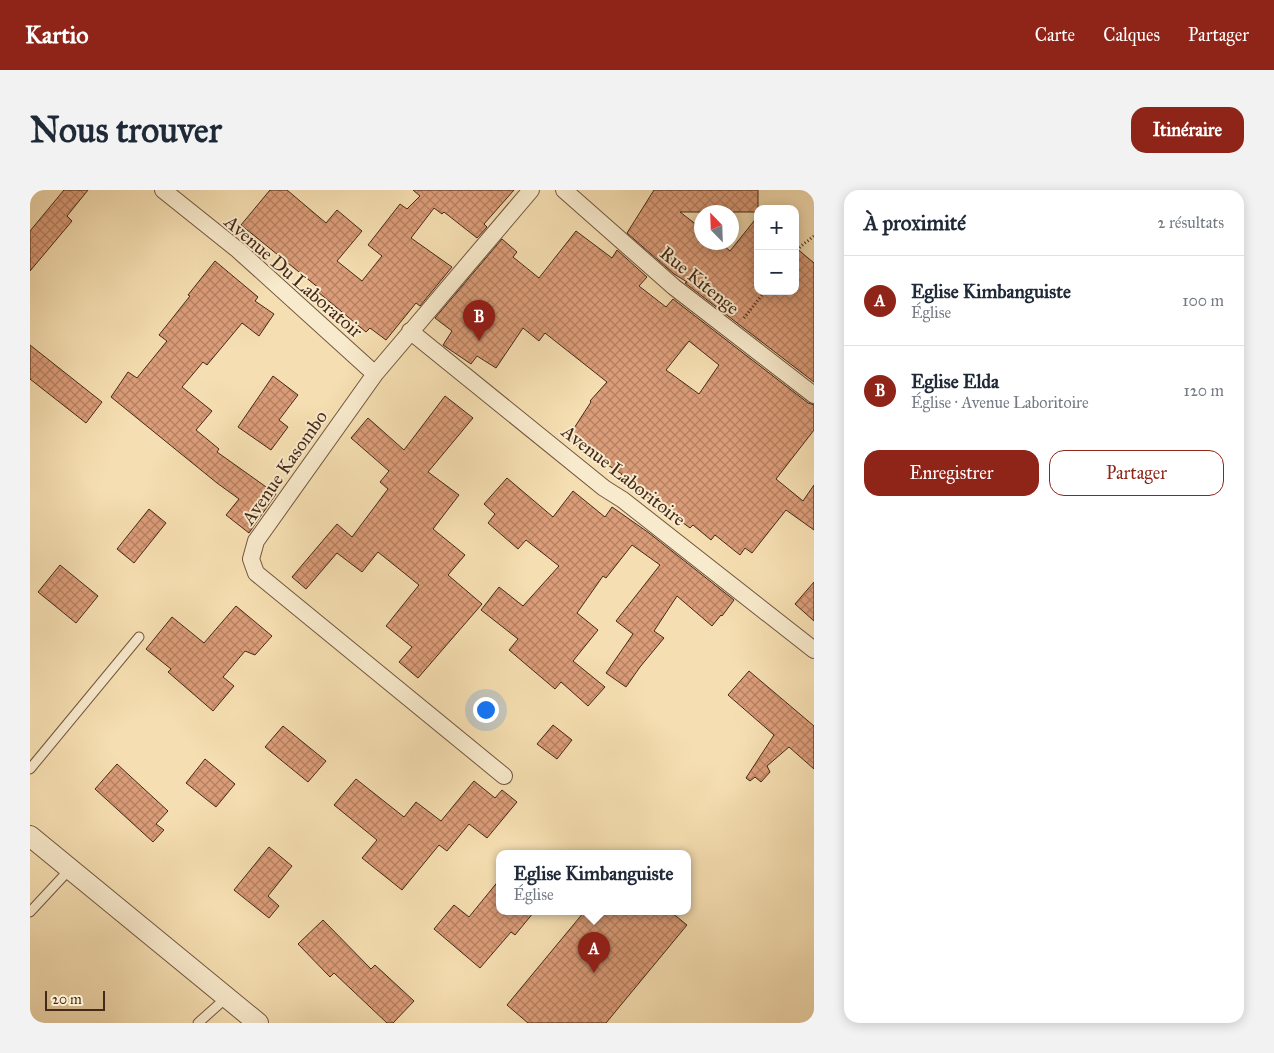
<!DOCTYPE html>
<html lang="fr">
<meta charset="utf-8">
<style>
:root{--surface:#fff;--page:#f2f2f3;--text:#1f2937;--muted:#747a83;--line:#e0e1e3;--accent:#8f2418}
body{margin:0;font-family:"IM FELL Great Primer",serif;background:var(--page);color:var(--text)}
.controls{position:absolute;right:15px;top:15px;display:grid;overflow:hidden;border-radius:10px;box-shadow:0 2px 12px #0003}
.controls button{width:45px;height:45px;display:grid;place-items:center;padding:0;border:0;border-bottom:1px solid var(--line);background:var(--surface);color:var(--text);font:25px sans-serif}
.compass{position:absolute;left:664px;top:15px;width:45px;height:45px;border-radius:50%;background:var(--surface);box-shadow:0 2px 12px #0003;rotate:337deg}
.scale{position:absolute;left:15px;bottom:12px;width:60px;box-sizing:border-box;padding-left:5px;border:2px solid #462919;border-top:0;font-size:14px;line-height:18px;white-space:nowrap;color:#462919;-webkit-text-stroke:4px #f8eacc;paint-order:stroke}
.you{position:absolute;left:455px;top:519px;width:18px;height:18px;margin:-12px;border:4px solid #fff;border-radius:50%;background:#1a73e8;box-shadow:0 0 0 8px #1a73e833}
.badge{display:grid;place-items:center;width:32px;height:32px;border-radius:50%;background:var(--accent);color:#fff;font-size:16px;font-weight:700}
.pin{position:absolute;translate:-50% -41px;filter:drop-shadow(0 1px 2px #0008)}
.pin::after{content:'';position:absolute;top:26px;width:18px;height:15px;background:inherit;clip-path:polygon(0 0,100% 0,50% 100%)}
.popup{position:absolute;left:466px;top:660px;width:195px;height:65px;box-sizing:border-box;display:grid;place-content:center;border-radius:10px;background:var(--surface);filter:drop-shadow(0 1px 4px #0005);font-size:16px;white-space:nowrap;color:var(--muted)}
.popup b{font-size:19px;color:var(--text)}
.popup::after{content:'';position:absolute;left:50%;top:100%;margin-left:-10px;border:10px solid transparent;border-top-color:var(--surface)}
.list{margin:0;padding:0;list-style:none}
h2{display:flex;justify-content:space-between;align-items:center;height:65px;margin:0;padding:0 20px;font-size:21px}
h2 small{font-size:16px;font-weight:400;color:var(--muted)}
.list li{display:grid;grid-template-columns:32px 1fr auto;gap:15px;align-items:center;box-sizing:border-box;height:90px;padding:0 20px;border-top:1px solid var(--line)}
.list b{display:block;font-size:19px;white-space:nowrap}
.list p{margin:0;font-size:16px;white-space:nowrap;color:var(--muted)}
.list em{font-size:16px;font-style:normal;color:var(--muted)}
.actions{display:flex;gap:10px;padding:15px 20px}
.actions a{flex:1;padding:11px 0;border:1px solid var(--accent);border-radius:15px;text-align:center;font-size:18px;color:var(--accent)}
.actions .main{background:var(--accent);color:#fff}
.map{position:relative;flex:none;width:784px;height:833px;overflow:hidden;border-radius:15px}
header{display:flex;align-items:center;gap:30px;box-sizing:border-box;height:70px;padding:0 25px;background:var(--accent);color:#fff}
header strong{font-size:24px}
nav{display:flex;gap:28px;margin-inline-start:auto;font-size:18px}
.intro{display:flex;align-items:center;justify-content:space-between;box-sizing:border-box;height:120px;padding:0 30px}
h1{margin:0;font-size:35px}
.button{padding:12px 22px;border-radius:15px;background:var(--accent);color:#fff;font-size:18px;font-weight:700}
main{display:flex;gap:30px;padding:0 30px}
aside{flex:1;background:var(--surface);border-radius:15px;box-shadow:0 2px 12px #0003}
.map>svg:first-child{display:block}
.building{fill:url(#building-cross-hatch);stroke:#462919;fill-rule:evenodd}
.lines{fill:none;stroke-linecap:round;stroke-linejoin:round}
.service-casing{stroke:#72563f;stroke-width:11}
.minor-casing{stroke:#72563f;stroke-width:18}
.tertiary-casing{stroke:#72563f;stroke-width:22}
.path{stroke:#462919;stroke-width:3;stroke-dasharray:1 2.5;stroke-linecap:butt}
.service{stroke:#f8eacc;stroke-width:9}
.minor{stroke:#f8eacc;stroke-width:16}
.tertiary{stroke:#f8eacc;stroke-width:20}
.labels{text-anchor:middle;stroke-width:4;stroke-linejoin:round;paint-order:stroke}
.street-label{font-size:19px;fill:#462919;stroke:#f8eacc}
</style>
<header>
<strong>Kartio</strong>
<nav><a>Carte</a><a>Calques</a><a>Partager</a></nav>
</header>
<div class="intro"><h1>Nous trouver</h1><a class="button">Itinéraire</a></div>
<main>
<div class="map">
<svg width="784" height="833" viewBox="0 0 784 833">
<defs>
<pattern id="building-cross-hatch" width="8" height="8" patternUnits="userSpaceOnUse" patternTransform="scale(1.25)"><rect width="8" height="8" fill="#db9c78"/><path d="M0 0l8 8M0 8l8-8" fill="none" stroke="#b37f62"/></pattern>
</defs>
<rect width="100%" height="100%" fill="#f5deb1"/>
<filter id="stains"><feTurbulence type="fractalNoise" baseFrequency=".004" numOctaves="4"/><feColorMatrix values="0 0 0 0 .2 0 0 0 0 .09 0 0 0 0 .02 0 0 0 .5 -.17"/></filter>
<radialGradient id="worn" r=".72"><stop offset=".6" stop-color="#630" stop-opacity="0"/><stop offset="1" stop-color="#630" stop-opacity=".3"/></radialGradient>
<path class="building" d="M 34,0 L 58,0 L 37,26 L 42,31 L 0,81 L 0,41 Z
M 240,0 L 257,0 L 296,33 L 307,20 L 332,41 L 307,71 L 332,91 L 352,66 L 338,55 L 370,14 L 377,19 L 390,6 L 383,0 L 484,0 L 454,34 L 457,37 L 447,48 L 414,22 L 412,24 L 404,18 L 381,48 L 422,77 L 390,116 L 386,113 L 356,150 L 340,138 L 336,142 L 288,102 L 290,99 L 211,35 Z
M 624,0 L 728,0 L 728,22 L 650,22 L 672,39 L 672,52 L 689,52 L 700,61 L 728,26 L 728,101 L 765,101 L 765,57 L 784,73 L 784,192 L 655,93 L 657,92 L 644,84 L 597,43 Z
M 546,41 L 582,68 L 587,60 L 617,87 L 609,96 L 636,117 L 643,109 L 778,213 L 784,215 L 784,240 L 746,289 L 773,311 L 784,295 L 784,340 L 756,320 L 722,363 L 715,358 L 710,365 L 685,345 L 681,350 L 663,335 L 660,338 L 590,287 L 592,284 L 537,249 L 561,212 L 560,211 L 577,192 L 515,143 L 509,151 L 493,138 L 466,178 L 447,166 L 441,174 L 413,155 L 422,141 L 405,128 L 472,49 L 487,62 L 483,67 L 509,88 ZM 659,151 L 689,175 L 669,204 L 636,180 Z
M 185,71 L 228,107 L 225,111 L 244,124 L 229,146 L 212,133 L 177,175 L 173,172 L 152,197 L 182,221 L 166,240 L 189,259 L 187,262 L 246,304 L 219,343 L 196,325 L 209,309 L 187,293 L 81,207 L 98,182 L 107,188 L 137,151 L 129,145 L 160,106 L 158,105 Z
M 0,155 L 72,212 L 56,233 L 0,189 Z
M 243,186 L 268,205 L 249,230 L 258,237 L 241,260 L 208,237 Z
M 415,206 L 443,228 L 398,282 L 429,305 L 403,339 L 435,365 L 418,385 L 452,414 L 388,488 L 369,472 L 382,457 L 356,436 L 389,395 L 348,362 L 332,382 L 307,363 L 276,399 L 262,387 L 307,334 L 322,347 L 358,299 L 350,292 L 359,281 L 321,248 L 338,228 L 374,260 Z
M 477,288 L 523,327 L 543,301 L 575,327 L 582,317 L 619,343 L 704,410 L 692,426 L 691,425 L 682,436 L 647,406 L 624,441 L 634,448 L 610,477 L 596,497 L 576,483 L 603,444 L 586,431 L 630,375 L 602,355 L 576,388 L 573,386 L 547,423 L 568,440 L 543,471 L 575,497 L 558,516 L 531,492 L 525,499 L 479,460 L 488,449 L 451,420 L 469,397 L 493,416 L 529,376 L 496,350 L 488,359 L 458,333 L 465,324 L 454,314 Z
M 119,319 L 136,333 L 104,373 L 87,359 Z
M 30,375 L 68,406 L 46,433 L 8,402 Z
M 784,392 L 784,431 L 765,414 Z
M 206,416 L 242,446 L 225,465 L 215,461 L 193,487 L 204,496 L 183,521 L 138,482 L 141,479 L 116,459 L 142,427 L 174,453 Z
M 719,481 L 784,536 L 784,579 L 759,557 L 737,576 L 740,582 L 731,592 L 725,587 L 720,591 L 716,588 L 744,545 L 698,505 Z
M 523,535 L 542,550 L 527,569 L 507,554 Z
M 253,536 L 296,571 L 278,592 L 235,557 Z
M 175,569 L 205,594 L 186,617 L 156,593 Z
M 87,574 L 138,621 L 126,634 L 134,640 L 123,652 L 65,599 Z
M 326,589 L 374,627 L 386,612 L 411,631 L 444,591 L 465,608 L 472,600 L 487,612 L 457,648 L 439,634 L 417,661 L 409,655 L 372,700 L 332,668 L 347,650 L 304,615 Z
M 239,657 L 262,676 L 238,706 L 249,716 L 239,728 L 204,700 Z
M 470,689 L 470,722 L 504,722 L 485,745 L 481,742 L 450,778 L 404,739 L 424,715 L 439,727 Z
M 554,722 L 641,722 L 657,735 L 576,833 L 498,833 L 477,815 Z
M 293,730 L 341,779 L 345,775 L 384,811 L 363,833 L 357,833 L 304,783 L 300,787 L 268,754 Z"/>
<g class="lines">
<g class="service-casing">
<path id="service" d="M 0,579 L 109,447
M 0,722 L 40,679
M 168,833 L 196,808"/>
</g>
<g class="minor-casing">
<path id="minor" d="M 133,0 L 208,60 L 345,184
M 534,0 L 644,97 L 784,205
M 380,141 L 574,298 L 593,310 L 784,460
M 474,586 L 226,383 L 221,369 L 226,351 L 345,184 L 501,0"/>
</g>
<g class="tertiary-casing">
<path id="tertiary" d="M 0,646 L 228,833"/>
</g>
<path class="path" d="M 765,63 L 771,56 L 784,46
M 714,128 L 735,101"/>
<use href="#service" class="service"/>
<use href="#minor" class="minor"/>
<use href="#tertiary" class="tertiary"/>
</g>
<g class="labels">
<g class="street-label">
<text transform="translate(264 86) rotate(41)" y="7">Avenue Du Laboratoir</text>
<text transform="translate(670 90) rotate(39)" y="7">Rue Kitenge</text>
<text transform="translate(254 277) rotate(-55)" y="7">Avenue Kasombo</text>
<text transform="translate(594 285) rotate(38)" y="7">Avenue Laboritoire</text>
</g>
</g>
<rect width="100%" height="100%" filter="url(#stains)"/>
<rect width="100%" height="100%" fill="url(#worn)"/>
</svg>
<div class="controls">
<button>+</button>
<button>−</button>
</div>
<svg class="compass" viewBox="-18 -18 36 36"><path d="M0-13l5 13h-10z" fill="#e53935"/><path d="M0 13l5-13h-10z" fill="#747a83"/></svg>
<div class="scale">20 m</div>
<div class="you"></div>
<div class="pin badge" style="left:564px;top:783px">A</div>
<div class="popup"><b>Eglise Kimbanguiste</b>Église</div>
<div class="pin badge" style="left:449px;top:151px">B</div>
</div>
<aside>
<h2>À proximité<small>2 résultats</small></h2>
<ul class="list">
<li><span class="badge">A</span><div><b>Eglise Kimbanguiste</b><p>Église</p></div><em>100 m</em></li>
<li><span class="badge">B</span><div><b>Eglise Elda</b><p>Église · Avenue Laboritoire</p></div><em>120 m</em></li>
</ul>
<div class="actions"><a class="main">Enregistrer</a><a>Partager</a></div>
</aside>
</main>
